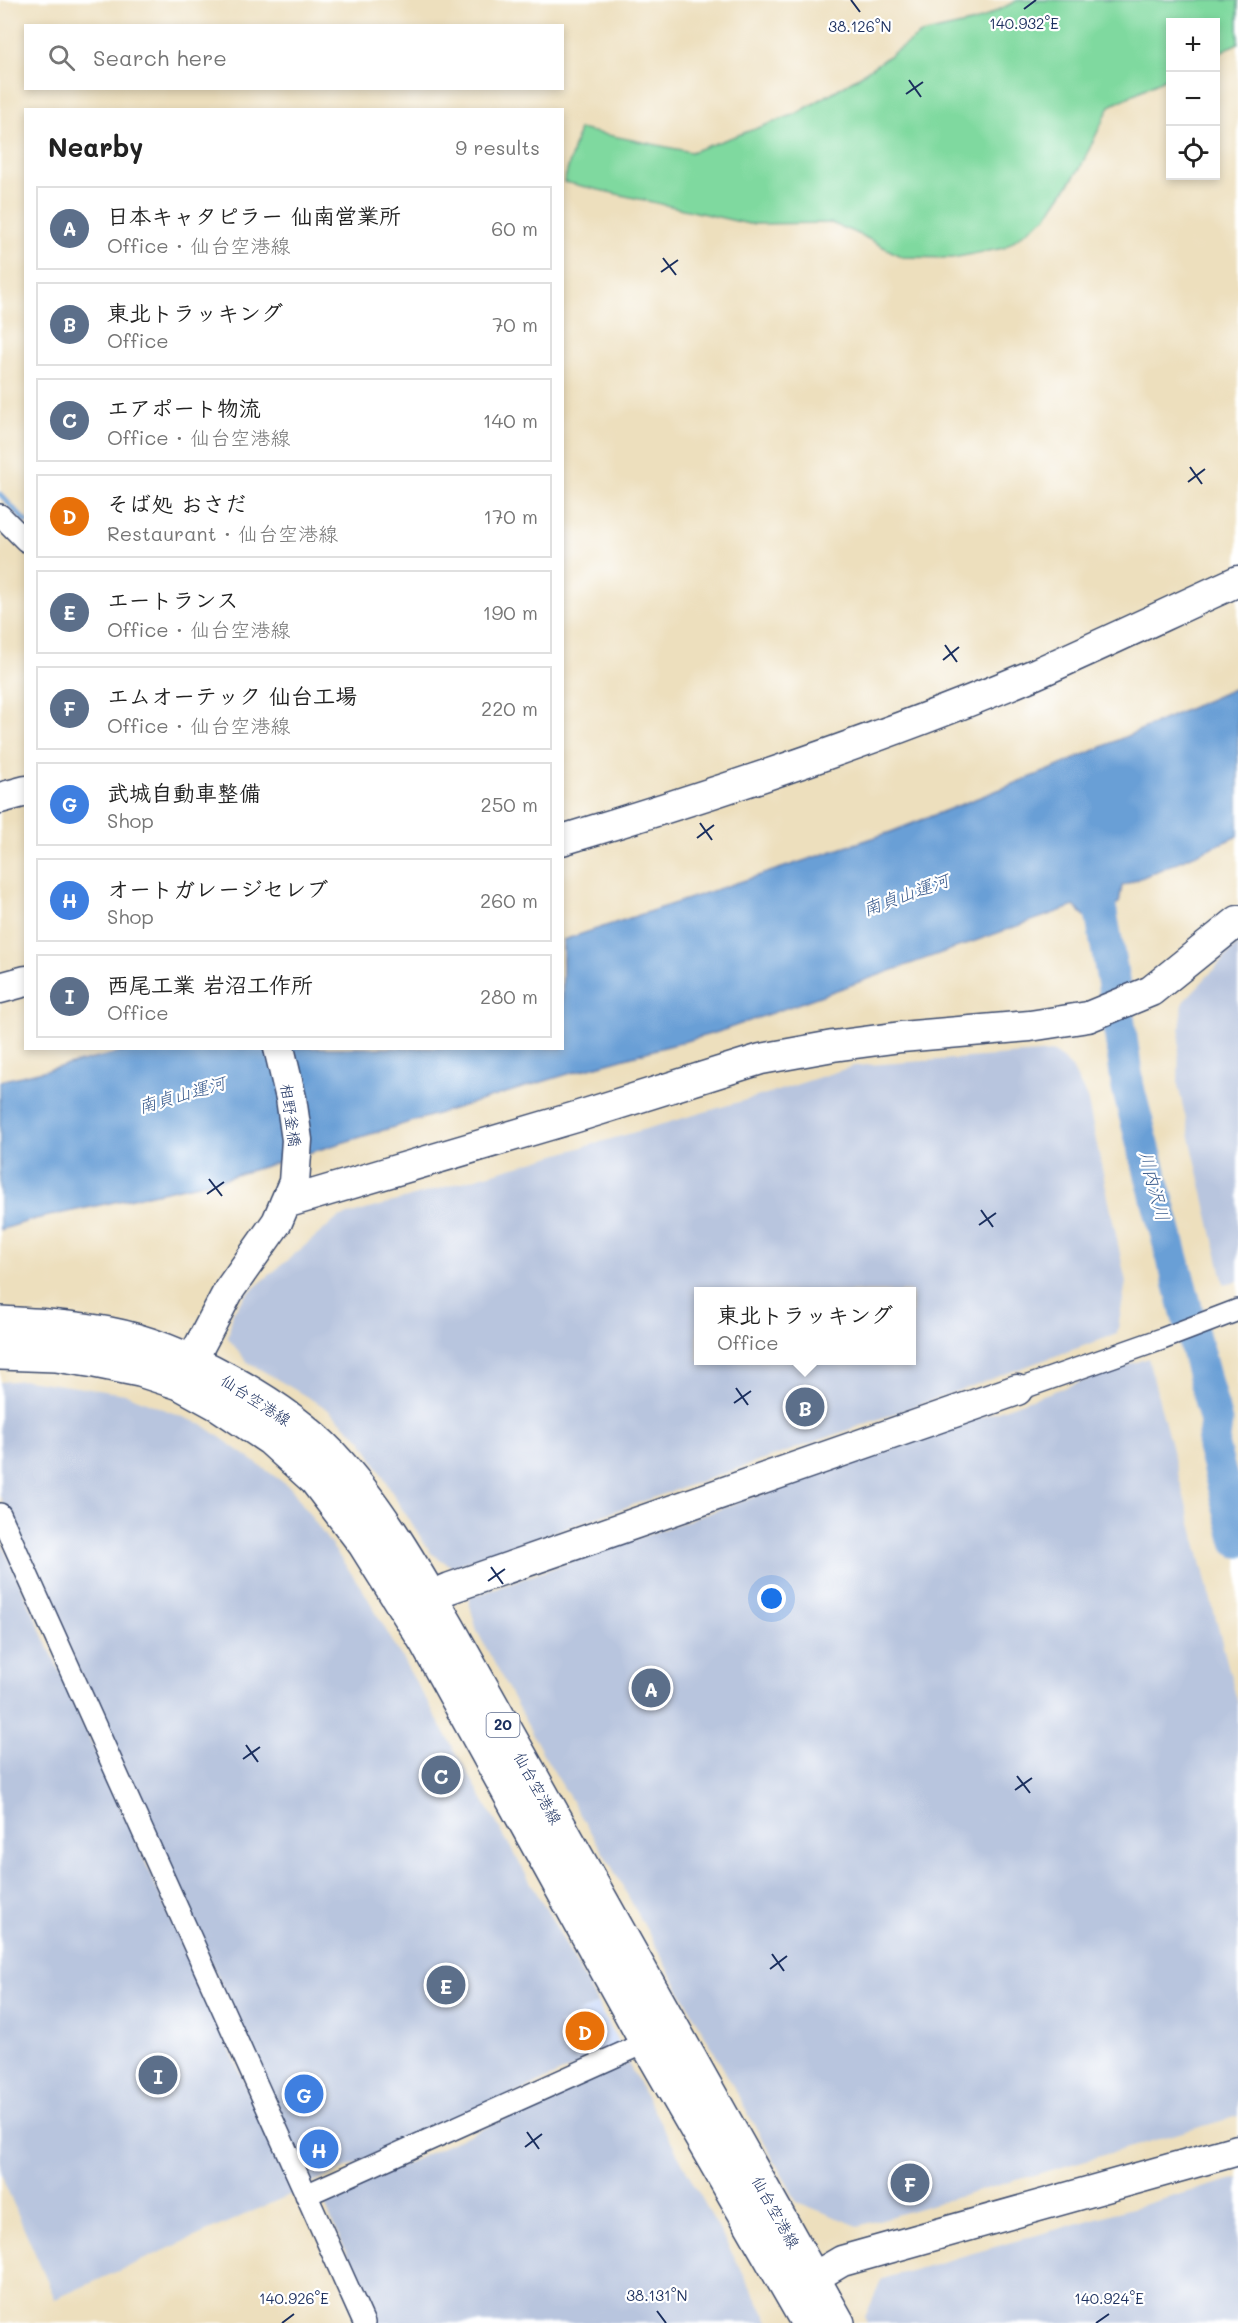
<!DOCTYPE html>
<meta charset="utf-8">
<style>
:root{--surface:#fff;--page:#f6f6f6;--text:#222;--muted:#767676;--line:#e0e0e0;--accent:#b45309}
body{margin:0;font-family:Mali,"Klee One",sans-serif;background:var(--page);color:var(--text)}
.controls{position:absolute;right:18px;top:18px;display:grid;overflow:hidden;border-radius:0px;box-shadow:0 3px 9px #0003}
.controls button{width:54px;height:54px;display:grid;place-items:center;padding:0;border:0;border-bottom:2px solid var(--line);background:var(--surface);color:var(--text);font:30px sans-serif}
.you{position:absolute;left:772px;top:1599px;width:21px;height:21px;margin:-15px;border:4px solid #fff;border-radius:50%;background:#1a73e8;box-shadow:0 0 0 9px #1a73e833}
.badge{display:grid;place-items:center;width:39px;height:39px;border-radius:50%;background:var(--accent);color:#fff;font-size:20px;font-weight:700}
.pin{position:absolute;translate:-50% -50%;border:3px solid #fff;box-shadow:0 2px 6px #0006}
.popup{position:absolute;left:694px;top:1287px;width:222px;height:78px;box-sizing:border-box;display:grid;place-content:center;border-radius:0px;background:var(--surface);filter:drop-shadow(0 2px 4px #0005);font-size:20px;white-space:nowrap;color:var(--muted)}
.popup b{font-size:22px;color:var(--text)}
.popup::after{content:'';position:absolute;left:50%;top:100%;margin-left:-12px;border:12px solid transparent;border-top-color:var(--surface)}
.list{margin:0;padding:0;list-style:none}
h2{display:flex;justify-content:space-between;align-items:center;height:78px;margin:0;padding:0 24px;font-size:26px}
h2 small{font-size:20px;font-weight:400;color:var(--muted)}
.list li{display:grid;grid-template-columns:39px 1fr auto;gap:18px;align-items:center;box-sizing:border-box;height:84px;margin:0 12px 12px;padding:0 12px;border:2px solid var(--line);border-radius:0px}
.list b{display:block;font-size:22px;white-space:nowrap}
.list p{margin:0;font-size:20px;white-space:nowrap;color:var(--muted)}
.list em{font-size:20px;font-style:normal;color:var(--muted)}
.icon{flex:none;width:33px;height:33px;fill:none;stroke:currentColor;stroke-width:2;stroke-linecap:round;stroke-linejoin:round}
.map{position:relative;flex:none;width:1238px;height:2323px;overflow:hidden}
.search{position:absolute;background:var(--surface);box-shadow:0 3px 9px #0003;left:24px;top:24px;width:540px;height:66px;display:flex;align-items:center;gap:15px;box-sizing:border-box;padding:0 21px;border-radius:0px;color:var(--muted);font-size:22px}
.panel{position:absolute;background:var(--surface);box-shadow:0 3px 9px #0003;left:24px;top:108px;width:540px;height:942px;border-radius:0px}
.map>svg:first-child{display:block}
.built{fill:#ccdbf9}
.industrial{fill:#b8c5de;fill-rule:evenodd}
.green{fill:#7fd99f;stroke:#4d847e;stroke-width:1.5}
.water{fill:#699fd6;stroke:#42679a;stroke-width:1.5}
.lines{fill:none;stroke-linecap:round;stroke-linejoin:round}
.stream{stroke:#699fd6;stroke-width:5}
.river{stroke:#699fd6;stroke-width:33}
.street-casing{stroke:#3a496c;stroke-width:24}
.secondary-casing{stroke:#3a496c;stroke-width:33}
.primary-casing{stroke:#3a496c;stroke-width:36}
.street{stroke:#fff;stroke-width:21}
.secondary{stroke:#fff;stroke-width:30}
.primary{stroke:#fff;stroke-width:33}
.ticks{fill:none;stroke:#1b2f5e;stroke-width:2}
.labels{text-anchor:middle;stroke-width:4.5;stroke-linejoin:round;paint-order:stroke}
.shield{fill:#fff;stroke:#5f6d8e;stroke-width:1.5}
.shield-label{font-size:15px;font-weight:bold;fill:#1b2f5e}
.street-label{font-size:16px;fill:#1b2f5e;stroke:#fff}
.water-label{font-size:18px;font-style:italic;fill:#3a5c8e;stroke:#fff}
.ticks-label{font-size:15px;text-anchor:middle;fill:#1b2f5e;stroke:#fff;stroke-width:4.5;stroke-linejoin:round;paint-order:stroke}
</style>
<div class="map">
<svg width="1238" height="2323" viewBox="0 0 1238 2323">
<rect width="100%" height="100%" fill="#fff"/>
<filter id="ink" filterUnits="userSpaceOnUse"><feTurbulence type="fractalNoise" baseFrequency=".0167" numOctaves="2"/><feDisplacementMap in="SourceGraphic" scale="12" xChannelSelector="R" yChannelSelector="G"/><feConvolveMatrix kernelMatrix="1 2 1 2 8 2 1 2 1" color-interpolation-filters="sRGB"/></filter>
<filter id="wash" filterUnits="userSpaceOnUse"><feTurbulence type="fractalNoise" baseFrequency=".008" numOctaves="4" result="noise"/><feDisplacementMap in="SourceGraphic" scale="24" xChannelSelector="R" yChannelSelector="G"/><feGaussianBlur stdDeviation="1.35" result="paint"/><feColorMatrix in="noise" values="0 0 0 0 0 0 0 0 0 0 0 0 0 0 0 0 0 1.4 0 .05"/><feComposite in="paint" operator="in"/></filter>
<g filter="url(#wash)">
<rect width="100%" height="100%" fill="#eddfbd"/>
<path class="built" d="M 597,2003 L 620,2046 L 579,2065 L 558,2024 Z"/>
<path class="industrial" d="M 1238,944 L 1238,1281 L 1224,1284 L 1178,1085 L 1179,1041 L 1183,1002 Z
M 1054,1052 L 1072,1068 L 1087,1098 L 1126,1282 L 1117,1334 L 792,1450 L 452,1567 L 431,1553 L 397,1501 L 362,1440 L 326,1408 L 246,1361 L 228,1338 L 233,1312 L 248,1293 L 338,1218 L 777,1091 L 854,1066 ZM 698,1292 L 912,1292 L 912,1360 L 698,1360 Z
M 1148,1358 L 1238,1704 L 1238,2116 L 858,2226 L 797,2202 L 613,1869 L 542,1752 L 477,1631 L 468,1598 Z
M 26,1380 L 126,1394 L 203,1425 L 291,1488 L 363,1590 L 554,1923 L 597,2003 L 558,2024 L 579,2065 L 311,2184 L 0,1496 L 0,1382 Z
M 0,1539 L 294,2193 L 55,2299 L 0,2173 Z
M 628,2063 L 770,2323 L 378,2323 L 323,2201 Z
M 1238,2178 L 1238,2323 L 868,2323 L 865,2317 L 882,2279 Z"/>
<path class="green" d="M 1018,0 L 1238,0 L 1238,43 L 1216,54 L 1216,22 L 1170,22 L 1170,76 L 1110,106 L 1080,168 L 1047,216 L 1004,248 L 952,258 L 902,257 L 861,235 L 831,223 L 749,224 L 564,182 L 579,129 L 691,152 L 796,114 L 855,79 L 921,34 L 975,22 Z"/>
<path class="water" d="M 1238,687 L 1238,836 L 1122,886 L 1119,903 L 1086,917 L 1074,906 L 718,1032 L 568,1074 L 226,1178 L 35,1219 L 0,1230 L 0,1081 L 139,1048 L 562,1048 L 563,940 L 888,833 L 1052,769 Z"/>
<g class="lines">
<path class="stream" d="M 0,494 L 26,522"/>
<path class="river" d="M 1093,868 L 1113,980 L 1128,1088 L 1216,1422 L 1213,1447 L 1238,1541"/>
</g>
</g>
<g filter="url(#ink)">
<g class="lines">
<g class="street-casing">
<path id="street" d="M 0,515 L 26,541
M 1017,1390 L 1162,1339 L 1238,1310
M 0,1514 L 364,2323
M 306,2195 L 656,2038"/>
</g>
<g class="secondary-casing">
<path id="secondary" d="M 0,798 L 26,791
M 562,840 C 722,792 881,739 1035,674 C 1103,644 1170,612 1238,581
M 0,988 L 26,981
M 285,1203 L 576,1117 L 761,1059 L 833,1046 L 901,1037 L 1030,1026 L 1088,1017 L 1151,991 L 1238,921
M 180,1383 L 229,1290 L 277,1222 L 294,1182 L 297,1140 L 291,1098 L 279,1048
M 408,1606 L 450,1588 L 1017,1390
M 801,2298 L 813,2278 L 842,2261 L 1238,2150"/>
</g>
<g class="primary-casing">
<path id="primary" d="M 0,1323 C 37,1325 73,1327 109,1334 C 179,1347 282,1403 331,1455 C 378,1505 414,1569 449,1629 L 838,2323
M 0,1353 L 56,1355 L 95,1361 L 140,1370 L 180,1383 L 220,1405 L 271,1439 L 316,1480 L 364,1543 L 426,1642 L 647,2043 L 808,2323"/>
</g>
<use href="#street" class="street"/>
<use href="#secondary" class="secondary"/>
<use href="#primary" class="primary"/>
</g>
</g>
<path class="ticks" d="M 851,0 L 860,12M 1024,9 L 1036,0M 909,80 L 921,97M 906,94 L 923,82M 663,258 L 676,275M 661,272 L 678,260M 1190,467 L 1202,484M 1188,482 L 1205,469M 945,645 L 957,662M 943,660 L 959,647M 700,823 L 712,840M 697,838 L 714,825M 209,1179 L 222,1196M 207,1194 L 224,1182M 981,1210 L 993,1227M 979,1225 L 996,1213M 736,1388 L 748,1405M 734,1403 L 751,1391M 491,1567 L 503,1584M 488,1581 L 505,1569M 246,1745 L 258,1762M 243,1759 L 260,1747M 1017,1776 L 1030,1793M 1015,1790 L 1032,1778M 772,1954 L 784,1971M 770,1969 L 787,1956M 527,2132 L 539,2149M 525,2147 L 542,2134M 657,2311 L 666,2323M 282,2323 L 294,2314M 1096,2323 L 1109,2314"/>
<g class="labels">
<rect class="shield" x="486.5" y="1713" width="33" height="24" rx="4.5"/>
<g class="shield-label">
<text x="503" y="1730">20</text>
</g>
<g class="street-label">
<text transform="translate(291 1115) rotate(82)" y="6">相野釜橋</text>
<text transform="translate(256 1400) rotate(33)" y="6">仙台空港線</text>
<text transform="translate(538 1788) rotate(61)" y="6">仙台空港線</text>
<text transform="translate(776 2212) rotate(61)" y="6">仙台空港線</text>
</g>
<g class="water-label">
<text transform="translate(906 895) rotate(-20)" y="6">南貞山運河</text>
<text transform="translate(182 1095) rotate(-16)" y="6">南貞山運河</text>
<text transform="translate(1154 1186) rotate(75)" y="6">川内沢川</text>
</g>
</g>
<g class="ticks-label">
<text x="1024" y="29">140.932°E</text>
<text x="860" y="32">38.126°N</text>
<text x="657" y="2301">38.131°N</text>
<text x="294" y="2304">140.926°E</text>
<text x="1109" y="2304">140.924°E</text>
</g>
</svg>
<div class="controls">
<button>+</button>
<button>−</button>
<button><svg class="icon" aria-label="locate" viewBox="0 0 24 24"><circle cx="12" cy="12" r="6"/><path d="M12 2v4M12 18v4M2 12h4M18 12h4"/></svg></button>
</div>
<div class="you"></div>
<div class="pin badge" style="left:651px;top:1688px;background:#5c6f8a">A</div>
<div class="pin badge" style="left:805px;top:1407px;background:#5c6f8a">B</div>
<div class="popup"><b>東北トラッキング</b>Office</div>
<div class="pin badge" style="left:441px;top:1775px;background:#5c6f8a">C</div>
<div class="pin badge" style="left:585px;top:2031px;background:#e8710a">D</div>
<div class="pin badge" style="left:446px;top:1985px;background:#5c6f8a">E</div>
<div class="pin badge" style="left:910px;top:2183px;background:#5c6f8a">F</div>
<div class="pin badge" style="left:304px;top:2094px;background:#3f7fe0">G</div>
<div class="pin badge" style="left:319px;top:2149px;background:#3f7fe0">H</div>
<div class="pin badge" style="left:158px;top:2075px;background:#5c6f8a">I</div>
<div class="search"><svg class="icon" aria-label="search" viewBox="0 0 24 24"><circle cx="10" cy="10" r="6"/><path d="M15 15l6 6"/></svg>Search here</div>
<section class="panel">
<h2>Nearby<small>9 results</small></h2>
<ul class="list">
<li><span class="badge" style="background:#5c6f8a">A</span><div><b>日本キャタピラー 仙南営業所</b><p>Office · 仙台空港線</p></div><em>60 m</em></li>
<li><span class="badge" style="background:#5c6f8a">B</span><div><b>東北トラッキング</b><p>Office</p></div><em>70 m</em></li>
<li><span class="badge" style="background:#5c6f8a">C</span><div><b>エアポート物流</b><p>Office · 仙台空港線</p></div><em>140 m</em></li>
<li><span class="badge" style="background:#e8710a">D</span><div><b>そば処 おさだ</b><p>Restaurant · 仙台空港線</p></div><em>170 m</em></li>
<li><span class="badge" style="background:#5c6f8a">E</span><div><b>エートランス</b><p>Office · 仙台空港線</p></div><em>190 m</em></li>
<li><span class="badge" style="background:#5c6f8a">F</span><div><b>エムオーテック 仙台工場</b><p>Office · 仙台空港線</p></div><em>220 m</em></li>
<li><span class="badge" style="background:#3f7fe0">G</span><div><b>武城自動車整備</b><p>Shop</p></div><em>250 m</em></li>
<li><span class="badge" style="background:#3f7fe0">H</span><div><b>オートガレージセレブ</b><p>Shop</p></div><em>260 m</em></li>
<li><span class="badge" style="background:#5c6f8a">I</span><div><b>西尾工業 岩沼工作所</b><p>Office</p></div><em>280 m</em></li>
</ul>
</section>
</div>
